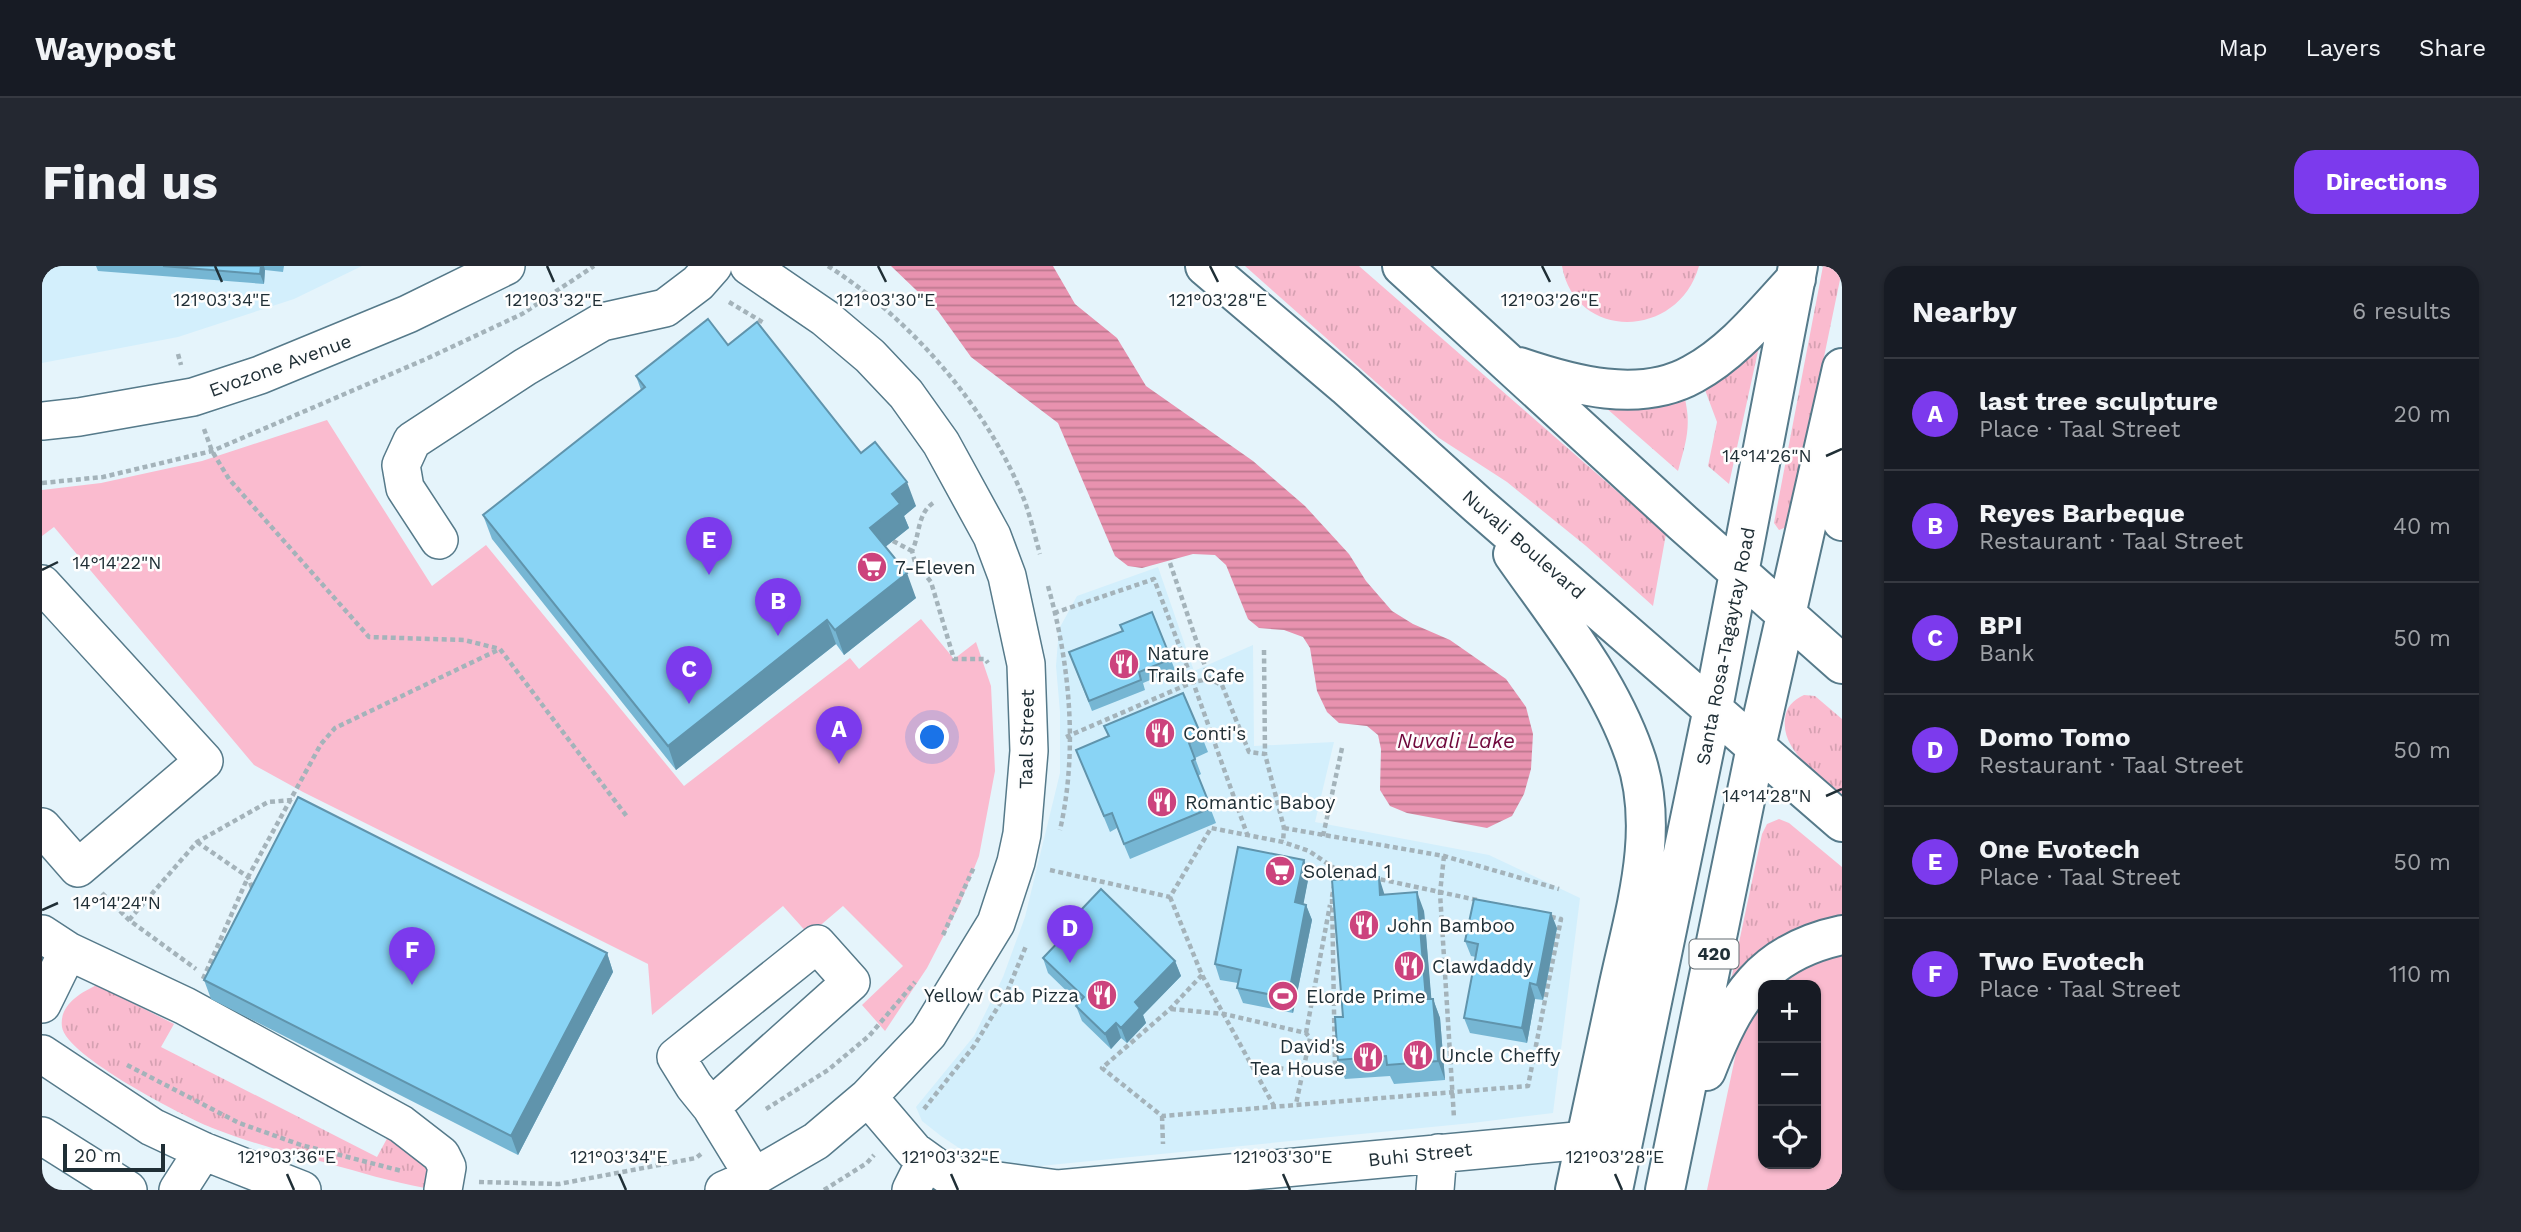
<!DOCTYPE html>
<meta charset="utf-8">
<style>
:root{--surface:#171b24;--page:#242831;--text:#f1f3f6;--muted:#9ea1a6;--line:#363941;--accent:#7c3aed}
body{margin:0;font-family:"Work Sans",sans-serif;background:var(--page);color:var(--text)}
.controls{position:absolute;right:21px;bottom:21px;display:grid;overflow:hidden;border-radius:14px;box-shadow:0 2px 5px #0004}
.controls button{width:63px;height:63px;display:grid;place-items:center;padding:0;border:0;border-bottom:2px solid var(--line);background:var(--surface);color:var(--text);font:35px sans-serif}
.scale{position:absolute;left:21px;bottom:18px;width:102px;box-sizing:border-box;padding-left:7px;border:4px solid #202f36;border-top:0;font-size:19px;line-height:24px;white-space:nowrap;color:#202f36;-webkit-text-stroke:5px #fefefe;paint-order:stroke}
.you{position:absolute;left:891px;top:472px;width:24px;height:24px;margin:-18px;border:5px solid #fff;border-radius:50%;background:#1a73e8;box-shadow:0 0 0 10px #1a73e833}
.badge{display:grid;place-items:center;width:46px;height:46px;border-radius:50%;background:var(--accent);color:#fff;font-size:23px;font-weight:700}
.pin{position:absolute;translate:-50% -58px;filter:drop-shadow(0 2px 4px #0008)}
.pin::after{content:'';position:absolute;top:37px;width:24px;height:21px;background:inherit;clip-path:polygon(0 0,100% 0,50% 100%)}
.list{margin:0;padding:0;list-style:none}
h2{display:flex;justify-content:space-between;align-items:center;height:91px;margin:0;padding:0 28px;font-size:30px}
h2 small{font-size:23px;font-weight:400;color:var(--muted)}
.list li{display:grid;grid-template-columns:46px 1fr auto;gap:21px;align-items:center;box-sizing:border-box;height:112px;padding:0 28px;border-top:2px solid var(--line)}
.list b{display:block;font-size:26px;white-space:nowrap}
.list p{margin:0;font-size:23px;white-space:nowrap;color:var(--muted)}
.list em{font-size:23px;font-style:normal;color:var(--muted)}
.icon{flex:none;width:38px;height:38px;fill:none;stroke:currentColor;stroke-width:2;stroke-linecap:round;stroke-linejoin:round}
.map{position:relative;flex:none;width:1800px;height:924px;overflow:hidden;border-radius:21px}
header{display:flex;align-items:center;gap:42px;box-sizing:border-box;height:98px;padding:0 35px;background:var(--surface);border-bottom:2px solid var(--line)}
header strong{font-size:33px}
nav{display:flex;gap:38px;margin-inline-start:auto;font-size:24px}
.intro{display:flex;align-items:center;justify-content:space-between;box-sizing:border-box;height:168px;padding:0 42px}
h1{margin:0;font-size:49px}
.button{padding:18px 32px;border-radius:21px;background:var(--accent);color:#fff;font-size:24px;font-weight:700}
main{display:flex;gap:42px;padding:0 42px}
aside{flex:1;background:var(--surface);border-radius:21px;box-shadow:0 2px 5px #0004}
.map>svg:first-child{display:block}
.built{fill:#d3effc}
.grass{fill:url(#grass-tufts)}
.green{fill:#fabbcf}
.water{fill:url(#water-rules)}
.lines{fill:none;stroke-linecap:round;stroke-linejoin:round}
.minor-casing{stroke:#567a8a;stroke-width:40}
.major-casing{stroke:#567a8a;stroke-width:42}
.path{stroke:#a4b3ba;stroke-width:4.5;stroke-dasharray:5 3.5;stroke-linecap:butt}
.minor{stroke:#fff;stroke-width:37}
.major{stroke:#fff;stroke-width:38}
.wall{fill:#76b6d3}
.shaded-wall{fill:#6094ac}
.building{fill:#89d4f5;stroke:#6094ac;stroke-width:2}
.ticks{fill:none;stroke:#202f36;stroke-width:2.5}
.labels{text-anchor:middle;stroke-width:5;stroke-linejoin:round;paint-order:stroke}
.shield{fill:#fefefe;stroke:#636d72;stroke-width:2}
.shield-label{font-size:18px;font-weight:bold;fill:#202f36}
.street-label{font-size:19px;fill:#202f36;stroke:#fefefe}
.poi-label{font-size:19px;fill:#202f36;stroke:#fefefe;text-anchor:start}
.water-label{font-size:21px;font-style:italic;fill:#70083c;stroke:#fefefe}
.ticks-label{font-size:18px;text-anchor:middle;fill:#202f36;stroke:#fefefe;stroke-width:5;stroke-linejoin:round;paint-order:stroke}
</style>
<header>
<strong>Waypost</strong>
<nav><a>Map</a><a>Layers</a><a>Share</a></nav>
</header>
<div class="intro"><h1>Find us</h1><a class="button">Directions</a></div>
<main>
<div class="map">
<svg width="1800" height="924" viewBox="0 0 1800 924">
<defs>
<pattern id="grass-tufts" width="24" height="20" patternUnits="userSpaceOnUse" patternTransform="scale(1.75)"><rect width="24" height="20" fill="#fabbcf"/><path d="M3 7l-1-3M5 7V3M7 7l1-3M15 17l-1-3M17 17v-4M19 17l1-3" fill="none" stroke="#d6a1b2"/></pattern>
<pattern id="water-rules" width="6" height="5" patternUnits="userSpaceOnUse" patternTransform="scale(1.75)"><rect width="6" height="5" fill="#e892af"/><path d="M0 2.5h6" fill="none" stroke="#bc788f"/></pattern>
</defs>
<rect width="100%" height="100%" fill="#e5f4fb"/>
<path class="built" d="M0 0H320L252 33 136 71 0 97Z
M1116 301 1152 405 1211 379 1212 480 1292 476 1273 556 1447 589 1538 632 1511 847 1430 857 988 901 950 897 926 888 899 870 880 855 874 841 932 770 961 711 983 651 1018 507V446L1014 400 1017 363 1035 330Z"/>
<path class="grass" d="M1203 0H1317L1624 268 1611 340 1544 280 1465 216 1397 172Z
M1520 0H1657C1636 74 1533 75 1520 0Z
M1781 0H1800V4L1747 260 1737 264 1732 257Z
M1718 76 1687 218 1666 200 1675 156 1660 116Z
M1641 125C1650 158 1645 173 1636 205L1547 127Z
M1762 429 1773 430 1800 453V528C1778 509 1739 486 1743 453 1744 441 1751 434 1762 429Z
M1737 553 1747 557 1800 601V652L1688 719 1720 568 1725 558Z
M55 719 132 758 119 781 335 891 348 867 393 899 383 922C350 916 317 906 285 897 247 887 209 877 173 863 144 852 24 790 20 761 17 739 38 727 55 719Z"/>
<path class="green" d="M285 154 390 320 444 279 642 520 808 392 817 403 879 353 912 393 934 376 949 420 953 505 937 590 918 638 885 702 843 765 820 739 861 700 801 640 767 669 741 640 610 749 606 698 261 526 212 499 12 261 0 270V224L59 217 160 195Z
M1800 681V924H1665L1694 787 1700 765 1721 728V898H1774V719H1728Z"/>
<path class="water" d="M849 0H1011L1033 38 1075 72 1104 120 1211 195 1263 240 1307 288 1324 315 1350 345 1371 358 1408 374 1464 413 1484 441 1491 468 1489 503 1482 528 1470 550 1445 562 1365 547 1348 540 1338 524 1339 483 1336 469 1325 460 1297 457 1285 446 1275 425 1268 382 1261 371 1242 364 1217 362 1206 353 1184 299 1173 289 1151 288 1100 302 1086 300 1073 290 1016 157 929 91 896 45Z"/>
<g class="lines">
<g class="minor-casing">
<path id="minor" d="M0 155 37 151 151 131 218 109 366 48 464 0
M397 274 363 222 359 199 370 175 483 101 560 56 623 42 656 17 671 0
M0 318 162 495 36 602 0 561
M0 668 26 685
M0 738 26 685 143 740 359 858 399 889 405 901 401 924
M0 788 110 861 161 885 260 924
M826 831 872 885 904 908 1016 923 1544 874
M669 841 809 716 775 678 634 791 652 820 669 841 712 911
M0 870 86 924
M136 924 161 885
M682 924 712 911 774 875 826 831 886 768 954 657 974 596 980 568 987 485 984 398 965 310 950 270 899 177 864 128 828 90 783 52 707 0
M869 924 884 894
M1393 924 1396 887"/>
</g>
<g class="major-casing">
<path id="major" d="M1163 0 1304 120 1437 240 1800 556
M1360 0 1641 257 1800 398
M1477 101C1530 119 1598 138 1651 108 1692 86 1723 46 1754 13
M1790 184 1800 255
M1471 288C1515 351 1566 413 1592 487 1621 566 1590 653 1574 732 1560 796 1547 860 1533 924
M1664 805C1692 733 1720 686 1800 669
M1571 924 1671 442 1756 0
M1623 924 1714 481 1800 102"/>
</g>
<path class="path" d="M786 0C869 53 948 144 983 236 989 253 993 271 998 288
M687 36 722 57
M136 88 139 99
M162 163 170 185 187 213 327 371 422 374 458 383 586 552
M0 217 61 211 170 185 384 93 480 48 552 0
M891 237C875 248 878 269 870 285L873 296 889 316 912 393H943L946 397
M851 275 870 285
M1128 297 1167 412
M1006 320C1028 398 1036 485 1018 564
M1012 347 1112 313 1151 416 1167 413 1180 419 1207 486 1223 488 1242 562 1241 576
M1222 384 1223 488
M1024 471 1151 416 1205 568
M1242 562 1402 590 1517 623
M1281 570 1300 482
M155 576 206 611 211 624
M1402 590 1398 627 1412 852
M1008 604 1128 631 1169 562 1241 576 1267 585 1295 604 1435 634
M60 627 87 654 154 703
M1128 631 1160 709 1232 840
M1290 631 1295 604
M87 654 155 576 226 536 250 534
M901 669 932 601
M1160 709 1128 743 1060 802 1120 850 1486 820 1519 653 1505 650
M161 713 206 611 279 478 293 462 458 383
M1129 743 1182 748 1264 767 1268 772 1254 838
M1264 767 1288 639
M85 799 197 857 259 879 360 905
M1211 799 1260 805 1293 802 1290 630
M724 843 786 804 827 770 873 716
M882 843 932 780 965 726 984 680
M1120 850 1121 878
M437 916 517 918 654 892 659 888
M782 924 825 897 832 889"/>
<use href="#minor" class="minor"/>
<use href="#major" class="major"/>
</g>
<path class="wall" d="M54 0H242L241 6 223 4 222 18 56 5Z
M686 79 819 187 874 240 862 250 867 262 843 281 874 332 802 389 794 378 634 504 450 273 441 249 599 124 594 110Z
M1110 346 1133 404 1101 417 1103 424 1050 445 1031 397Z
M1062 460 1160 471 1166 486 1153 492 1159 508 1156 510 1174 557 1088 593 1075 562 1068 566 1034 484 1066 470Z
M1262 594 1267 609 1261 638 1264 639 1270 654 1251 747 1201 737 1195 722 1196 717 1178 714 1173 698Z
M1343 628 1382 645 1389 733H1391L1398 752 1403 814 1352 818 1348 810 1303 813 1296 794 1301 751Z
M1515 662 1501 734 1493 733 1485 777 1428 767 1422 752 1434 691 1429 690 1423 675Z
M1018 666 1133 695 1139 710 1101 749 1104 757 1085 777 1079 772 1069 783 1040 755 1034 740 1037 737 1006 707 1001 692 1020 672Z
M565 687 571 706 476 889 169 733 162 714Z"/>
<path class="shaded-wall" d="M219 0H222L223 4 222 18 218 8Z
M865 216 874 240 862 250 867 262 837 286 828 262 850 228Z
M865 307 874 332 802 389 793 364Z
M785 354 794 378 634 504 626 480Z
M1262 594 1267 609 1259 651 1253 636Z
M1337 611 1343 630 1338 629Z
M1375 626 1382 645 1391 752 1384 733Z
M1264 639 1270 654 1251 747 1246 732Z
M1509 647 1515 662 1501 734 1495 719Z
M565 687 571 706 476 889 469 870Z
M1133 695 1139 710 1101 749 1104 757 1085 777 1079 762 1093 736Z
M1488 717 1493 733 1485 777 1480 762Z
M1391 733 1398 752 1403 814 1396 795Z
M1074 757 1079 772 1069 783 1063 768Z"/>
<path class="building" d="M121 0H219L218 8Z
M666 53 686 79 715 56 819 187 833 176 865 216 850 228 858 238 828 262 865 307 793 364 785 354 626 480 441 249 603 121 594 110Z
M1110 346 1129 393 1097 406 1099 414 1047 435 1027 386 1081 365 1078 359Z
M1141 427 1160 471 1147 477 1153 493 1150 495 1169 542 1082 578 1070 547 1062 550 1034 484 1067 470 1062 460Z
M256 531 565 687 469 870 162 714Z
M1196 581 1262 594 1253 636 1264 639 1246 732 1195 722 1199 704 1173 698Z
M1337 611 1338 629 1375 626 1384 733H1391L1396 795 1345 799 1344 790 1296 794 1293 751H1301L1290 614Z
M1059 623 1133 695 1093 736 1098 742 1079 762 1074 757 1063 768 1034 740 1042 731 1001 692 1022 670 1018 666Z
M1432 633 1509 647 1495 719 1488 717 1480 762 1422 752 1436 678 1423 675Z"/>
<path class="ticks" d="M173 0 180 16M505 0 512 16M836 0 844 16M1168 0 1176 16M1500 0 1508 16M1784 190 1800 183M0 304 16 296M1784 530 1800 523M0 644 16 637M245 908 252 924M577 908 584 924M909 908 916 924M1241 908 1248 924M1573 908 1580 924"/>
<defs>
<g id="supermarket-disc" transform="scale(1.575)"><circle r="9.5" fill="#cc437d" stroke="#fefefe"/><path d="M-6-5.5h2.5l.6 2H6L4.5 2H-2.5L-4.4-4H-6ZM-1.5 3.2a1.3 1.3 0 1 0 .1 0ZM3 3.2a1.3 1.3 0 1 0 .1 0Z" fill="#fff"/></g>
<g id="restaurant-disc" transform="scale(1.575)"><circle r="9.5" fill="#cc437d" stroke="#fefefe"/><path d="M-5-6h1v4h1v-4h1v4h1v-4h1v5L-1.5 .5V6h-2V.5L-5-1ZM5-6V6H3V1.5H1.5Q1.5-4 5-6Z" fill="#fff"/></g>
<g id="stadium-disc" transform="scale(1.575)"><circle r="9.5" fill="#cc437d" stroke="#fefefe"/><path d="M0-5a6.5 5 0 1 0 0 10a6.5 5 0 1 0 0-10ZM-3.5-1.8h7v3.6h-7Z" fill="#fff"/></g>
</defs>
<g fill-rule="evenodd">
<use href="#supermarket-disc" x="830" y="301"/>
<use href="#restaurant-disc" x="1082" y="398"/>
<use href="#restaurant-disc" x="1118" y="467"/>
<use href="#restaurant-disc" x="1120" y="536"/>
<use href="#supermarket-disc" x="1238" y="605"/>
<use href="#restaurant-disc" x="1322" y="659"/>
<use href="#restaurant-disc" x="1367" y="700"/>
<use href="#restaurant-disc" x="1060" y="729"/>
<use href="#stadium-disc" x="1241" y="730"/>
<use href="#restaurant-disc" x="1376" y="789"/>
<use href="#restaurant-disc" x="1326" y="791"/>
</g>
<g class="labels">
<rect class="shield" x="1647.5" y="673.5" width="49" height="29" rx="5"/>
<g class="shield-label">
<text x="1672" y="694">420</text>
</g>
<g class="street-label">
<text transform="translate(238 99) rotate(-20)" y="7">Evozone Avenue</text>
<text transform="translate(1482 278) rotate(41)" y="7">Nuvali Boulevard</text>
<text transform="translate(1683 380) rotate(-79)" y="7">Santa Rosa-Tagaytay Road</text>
<text transform="translate(984 473) rotate(-89)" y="7">Taal Street</text>
<text transform="translate(1378 888) rotate(-6)" y="7">Buhi Street</text>
</g>
<g class="poi-label">
<text x="853" y="308">7-Eleven</text>
<text x="1105" y="394">Nature<tspan x="1105" dy="22">Trails Cafe</tspan></text>
<text x="1141" y="474">Conti's</text>
<text x="1143" y="543">Romantic Baboy</text>
<text x="1261" y="612">Solenad 1</text>
<text x="1345" y="666">John Bamboo</text>
<text x="1390" y="707">Clawdaddy</text>
<text x="1037" y="736" text-anchor="end">Yellow Cab Pizza</text>
<text x="1264" y="737">Elorde Prime</text>
<text x="1303" y="787" text-anchor="end">David's<tspan x="1303" dy="22">Tea House</tspan></text>
<text x="1399" y="796">Uncle Cheffy</text>
</g>
<g class="water-label">
<text x="1414" y="482">Nuvali Lake</text>
</g>
</g>
<g class="ticks-label">
<text x="180" y="40">121°03'34"E</text>
<text x="512" y="40">121°03'32"E</text>
<text x="844" y="40">121°03'30"E</text>
<text x="1176" y="40">121°03'28"E</text>
<text x="1508" y="40">121°03'26"E</text>
<text x="1725" y="196">14°14'26"N</text>
<text x="75" y="303">14°14'22"N</text>
<text x="1725" y="536">14°14'28"N</text>
<text x="75" y="643">14°14'24"N</text>
<text x="245" y="897">121°03'36"E</text>
<text x="577" y="897">121°03'34"E</text>
<text x="909" y="897">121°03'32"E</text>
<text x="1241" y="897">121°03'30"E</text>
<text x="1573" y="897">121°03'28"E</text>
</g>
</svg>
<div class="controls">
<button>+</button>
<button>−</button>
<button><svg class="icon" aria-label="locate" viewBox="0 0 24 24"><circle cx="12" cy="12" r="6"/><path d="M12 2v4M12 18v4M2 12h4M18 12h4"/></svg></button>
</div>
<div class="scale">20 m</div>
<div class="you"></div>
<div class="pin badge" style="left:797px;top:498px">A</div>
<div class="pin badge" style="left:736px;top:370px">B</div>
<div class="pin badge" style="left:647px;top:438px">C</div>
<div class="pin badge" style="left:1028px;top:697px">D</div>
<div class="pin badge" style="left:667px;top:309px">E</div>
<div class="pin badge" style="left:370px;top:719px">F</div>
</div>
<aside>
<h2>Nearby<small>6 results</small></h2>
<ul class="list">
<li><span class="badge">A</span><div><b>last tree sculpture</b><p>Place · Taal Street</p></div><em>20 m</em></li>
<li><span class="badge">B</span><div><b>Reyes Barbeque</b><p>Restaurant · Taal Street</p></div><em>40 m</em></li>
<li><span class="badge">C</span><div><b>BPI</b><p>Bank</p></div><em>50 m</em></li>
<li><span class="badge">D</span><div><b>Domo Tomo</b><p>Restaurant · Taal Street</p></div><em>50 m</em></li>
<li><span class="badge">E</span><div><b>One Evotech</b><p>Place · Taal Street</p></div><em>50 m</em></li>
<li><span class="badge">F</span><div><b>Two Evotech</b><p>Place · Taal Street</p></div><em>110 m</em></li>
</ul>
</aside>
</main>
